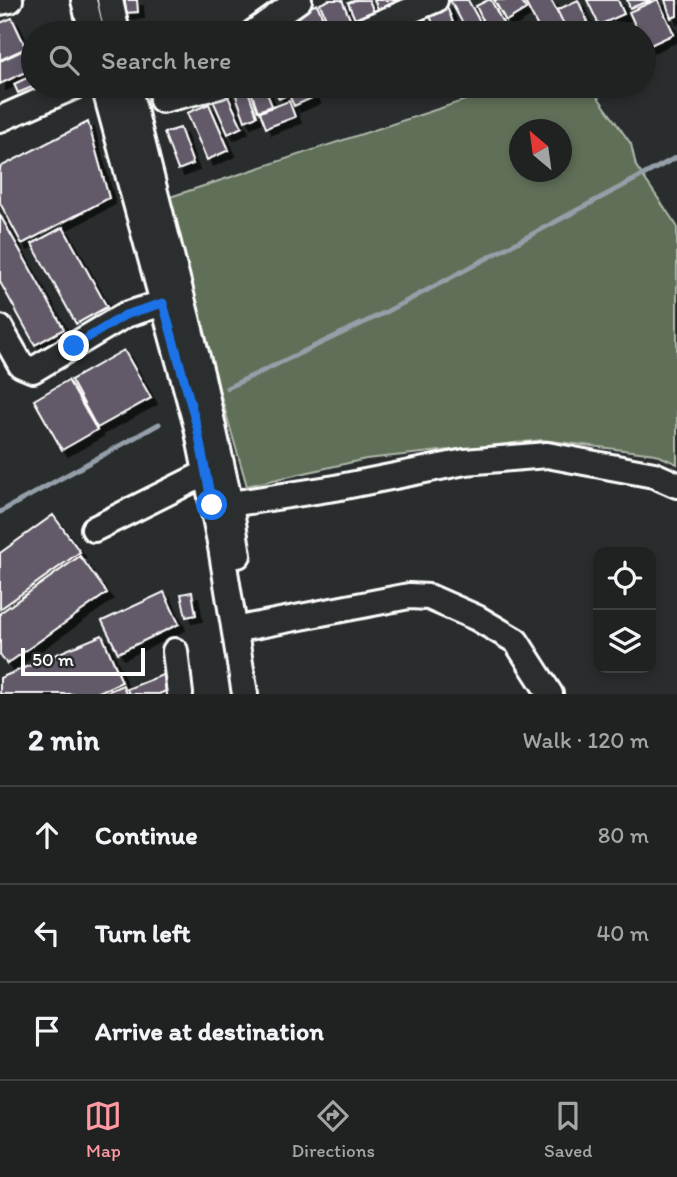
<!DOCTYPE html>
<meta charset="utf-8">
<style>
:root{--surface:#202222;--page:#2d2f2f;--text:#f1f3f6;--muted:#a2a4a5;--line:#3d3f40;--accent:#ff9aa2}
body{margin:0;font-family:Itim,sans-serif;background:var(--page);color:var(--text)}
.controls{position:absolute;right:21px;bottom:21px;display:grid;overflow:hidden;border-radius:14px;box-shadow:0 4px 10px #0003}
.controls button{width:63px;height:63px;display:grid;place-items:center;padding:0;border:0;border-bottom:2px solid var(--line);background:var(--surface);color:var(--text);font:35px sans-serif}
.compass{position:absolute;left:509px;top:119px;width:63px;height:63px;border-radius:50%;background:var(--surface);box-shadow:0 4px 10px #0003;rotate:331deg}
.scale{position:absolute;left:21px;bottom:18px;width:124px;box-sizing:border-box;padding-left:7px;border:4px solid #fff;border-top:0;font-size:19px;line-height:24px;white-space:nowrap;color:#fff;-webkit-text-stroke:5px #2a2d2e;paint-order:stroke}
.stop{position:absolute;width:21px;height:21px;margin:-16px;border:5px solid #1a73e8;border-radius:50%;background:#fff}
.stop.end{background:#1a73e8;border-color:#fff;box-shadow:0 2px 7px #0008}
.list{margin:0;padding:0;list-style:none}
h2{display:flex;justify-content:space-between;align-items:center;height:91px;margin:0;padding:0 28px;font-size:30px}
h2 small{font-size:23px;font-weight:400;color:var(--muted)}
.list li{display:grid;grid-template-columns:46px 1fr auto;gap:21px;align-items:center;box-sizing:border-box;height:98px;padding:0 28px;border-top:2px solid var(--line)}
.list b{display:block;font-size:26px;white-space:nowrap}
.list em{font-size:23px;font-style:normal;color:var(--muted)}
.icon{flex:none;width:38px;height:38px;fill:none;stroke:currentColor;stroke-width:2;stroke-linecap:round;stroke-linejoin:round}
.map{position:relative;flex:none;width:677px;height:694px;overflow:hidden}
.search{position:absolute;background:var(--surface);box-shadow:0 4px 10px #0003;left:21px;right:21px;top:21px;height:77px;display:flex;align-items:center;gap:18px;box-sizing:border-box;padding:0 24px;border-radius:38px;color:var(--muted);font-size:26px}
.sheet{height:385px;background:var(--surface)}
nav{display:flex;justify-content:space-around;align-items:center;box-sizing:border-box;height:98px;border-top:2px solid var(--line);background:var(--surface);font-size:19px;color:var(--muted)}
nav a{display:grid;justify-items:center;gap:4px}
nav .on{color:var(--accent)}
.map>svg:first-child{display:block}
.green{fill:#607058;stroke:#b0b8ac;stroke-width:2;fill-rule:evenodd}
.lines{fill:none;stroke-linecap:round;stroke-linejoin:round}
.stream{stroke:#949fa9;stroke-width:5}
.building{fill:#645a69;stroke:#fff;stroke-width:2;filter:url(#shadow)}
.minor-casing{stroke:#fff;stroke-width:30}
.minor{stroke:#2a2d2e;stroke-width:24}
.route{stroke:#1a73e8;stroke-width:9}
</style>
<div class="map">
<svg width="677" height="694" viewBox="0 0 677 694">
<defs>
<filter id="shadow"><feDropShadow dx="6" dy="6" stdDeviation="0" flood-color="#0009"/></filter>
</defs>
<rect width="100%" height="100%" fill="#2a2d2e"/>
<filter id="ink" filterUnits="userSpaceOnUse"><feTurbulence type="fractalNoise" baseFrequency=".0143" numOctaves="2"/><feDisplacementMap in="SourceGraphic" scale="14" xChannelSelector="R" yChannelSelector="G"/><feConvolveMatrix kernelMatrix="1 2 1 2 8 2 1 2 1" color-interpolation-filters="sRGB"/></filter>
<g filter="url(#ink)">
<path class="green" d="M508 86H590L631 144 636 166 677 226V464L655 454 543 440 366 459 247 486 164 199ZM520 130H562V172H520Z"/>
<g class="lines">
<path class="stream" d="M227 388 388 311 677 157
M0 512 159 424"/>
</g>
<path class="building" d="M125 0H137L138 12 125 13Z
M329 0H342L353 26 332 33 320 4Z
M356 0H369L376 17 357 24 348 3Z
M374 0H414L381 15Z
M450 0H468L486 33H468Z
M488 0H491L508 33H489L476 6Z
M494 0H521L526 9 506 21Z
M524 0H551L565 26 551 33H541Z
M578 0 589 25 568 33 557 10Z
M587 0H618L624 14 599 25Z
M627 0H652L630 8Z
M656 0H658L674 34 644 48V33H619L635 25 629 12Z
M665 0H677V16L671 18Z
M317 4 329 33H299L291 15Z
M446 4 457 33H437L428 11Z
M12 18 26 48 0 60V23Z
M411 18 416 33H403L400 21Z
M428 23 431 33H420L418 26Z
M24 50 32 69 0 84V61Z
M33 75 34 86 18 93 14 84Z
M238 86H246L257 116 245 121 233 87Z
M249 86H264L272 106 258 111Z
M273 86H283L287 95 279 99Z
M285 86H310L314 97 294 106Z
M225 90 242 127 228 134 211 96Z
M289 101 295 117 266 128 260 112Z
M209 104 229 150 207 160 187 113Z
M88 122 109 198 22 244 0 203V167Z
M180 128 193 164 178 170 164 133Z
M0 215 64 329 35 345 0 282Z
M63 227 107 307 76 324 32 244Z
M124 350 151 398 97 428 71 380Z
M68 380 97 430 62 450 34 400Z
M53 515 80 552 0 609V553Z
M80 556 107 593 7 664 0 655V613Z
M164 592 179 624 118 653 102 621Z
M192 592 196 615 186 617 181 594Z
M102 635 122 682 94 694H0V678Z
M165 674 171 689 159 694H129L127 689Z
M123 685 126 694H102Z"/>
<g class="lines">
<g class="minor-casing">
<path id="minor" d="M84 0 92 33
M110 0 117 33
M0 2 10 0
M253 33 299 0
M357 33 435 0
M104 86 197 427 221 547 245 694
M128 86 202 377 230 504 238 555
M162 100 219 86
M0 119 75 86
M0 328 21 365 33 370 125 315 163 303
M230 504 335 488 465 462 547 455 654 475 677 485
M94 529 206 473
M249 627 409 596 429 597 477 618 516 641 550 694
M175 651 180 694"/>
</g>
<use href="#minor" class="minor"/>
</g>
</g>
<g class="lines" filter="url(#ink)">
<path class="route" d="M74 346 125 315 163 303 197 427 212 505"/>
</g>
</svg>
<div class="controls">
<button><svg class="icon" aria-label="locate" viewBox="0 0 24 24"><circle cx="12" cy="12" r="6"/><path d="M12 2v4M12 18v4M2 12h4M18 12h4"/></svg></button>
<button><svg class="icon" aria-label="layers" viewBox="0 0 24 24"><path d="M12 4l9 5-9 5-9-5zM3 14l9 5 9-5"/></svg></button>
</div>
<svg class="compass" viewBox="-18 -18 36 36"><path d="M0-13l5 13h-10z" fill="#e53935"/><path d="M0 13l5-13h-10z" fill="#a2a4a5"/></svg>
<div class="scale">50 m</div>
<div class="stop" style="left:212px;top:505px"></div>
<div class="stop end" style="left:74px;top:346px"></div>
<div class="search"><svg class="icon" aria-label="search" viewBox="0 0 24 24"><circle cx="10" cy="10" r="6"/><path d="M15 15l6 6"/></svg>Search here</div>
</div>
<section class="sheet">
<h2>2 min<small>Walk · 120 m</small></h2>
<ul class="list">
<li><svg class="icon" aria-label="ahead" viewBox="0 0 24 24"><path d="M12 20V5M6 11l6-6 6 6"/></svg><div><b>Continue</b></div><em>80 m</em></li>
<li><svg class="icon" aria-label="left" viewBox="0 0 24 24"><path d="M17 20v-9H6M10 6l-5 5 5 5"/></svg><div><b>Turn left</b></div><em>40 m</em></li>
<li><svg class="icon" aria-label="arrive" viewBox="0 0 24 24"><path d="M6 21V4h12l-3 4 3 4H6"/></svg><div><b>Arrive at destination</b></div></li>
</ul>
</section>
<nav>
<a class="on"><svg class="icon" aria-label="map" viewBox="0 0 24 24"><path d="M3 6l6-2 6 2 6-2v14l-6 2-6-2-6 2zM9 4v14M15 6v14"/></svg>Map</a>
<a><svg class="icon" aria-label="directions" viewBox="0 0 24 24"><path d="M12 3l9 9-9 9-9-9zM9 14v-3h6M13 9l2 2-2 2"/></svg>Directions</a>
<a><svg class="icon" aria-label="saved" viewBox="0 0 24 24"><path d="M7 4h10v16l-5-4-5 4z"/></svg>Saved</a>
</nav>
